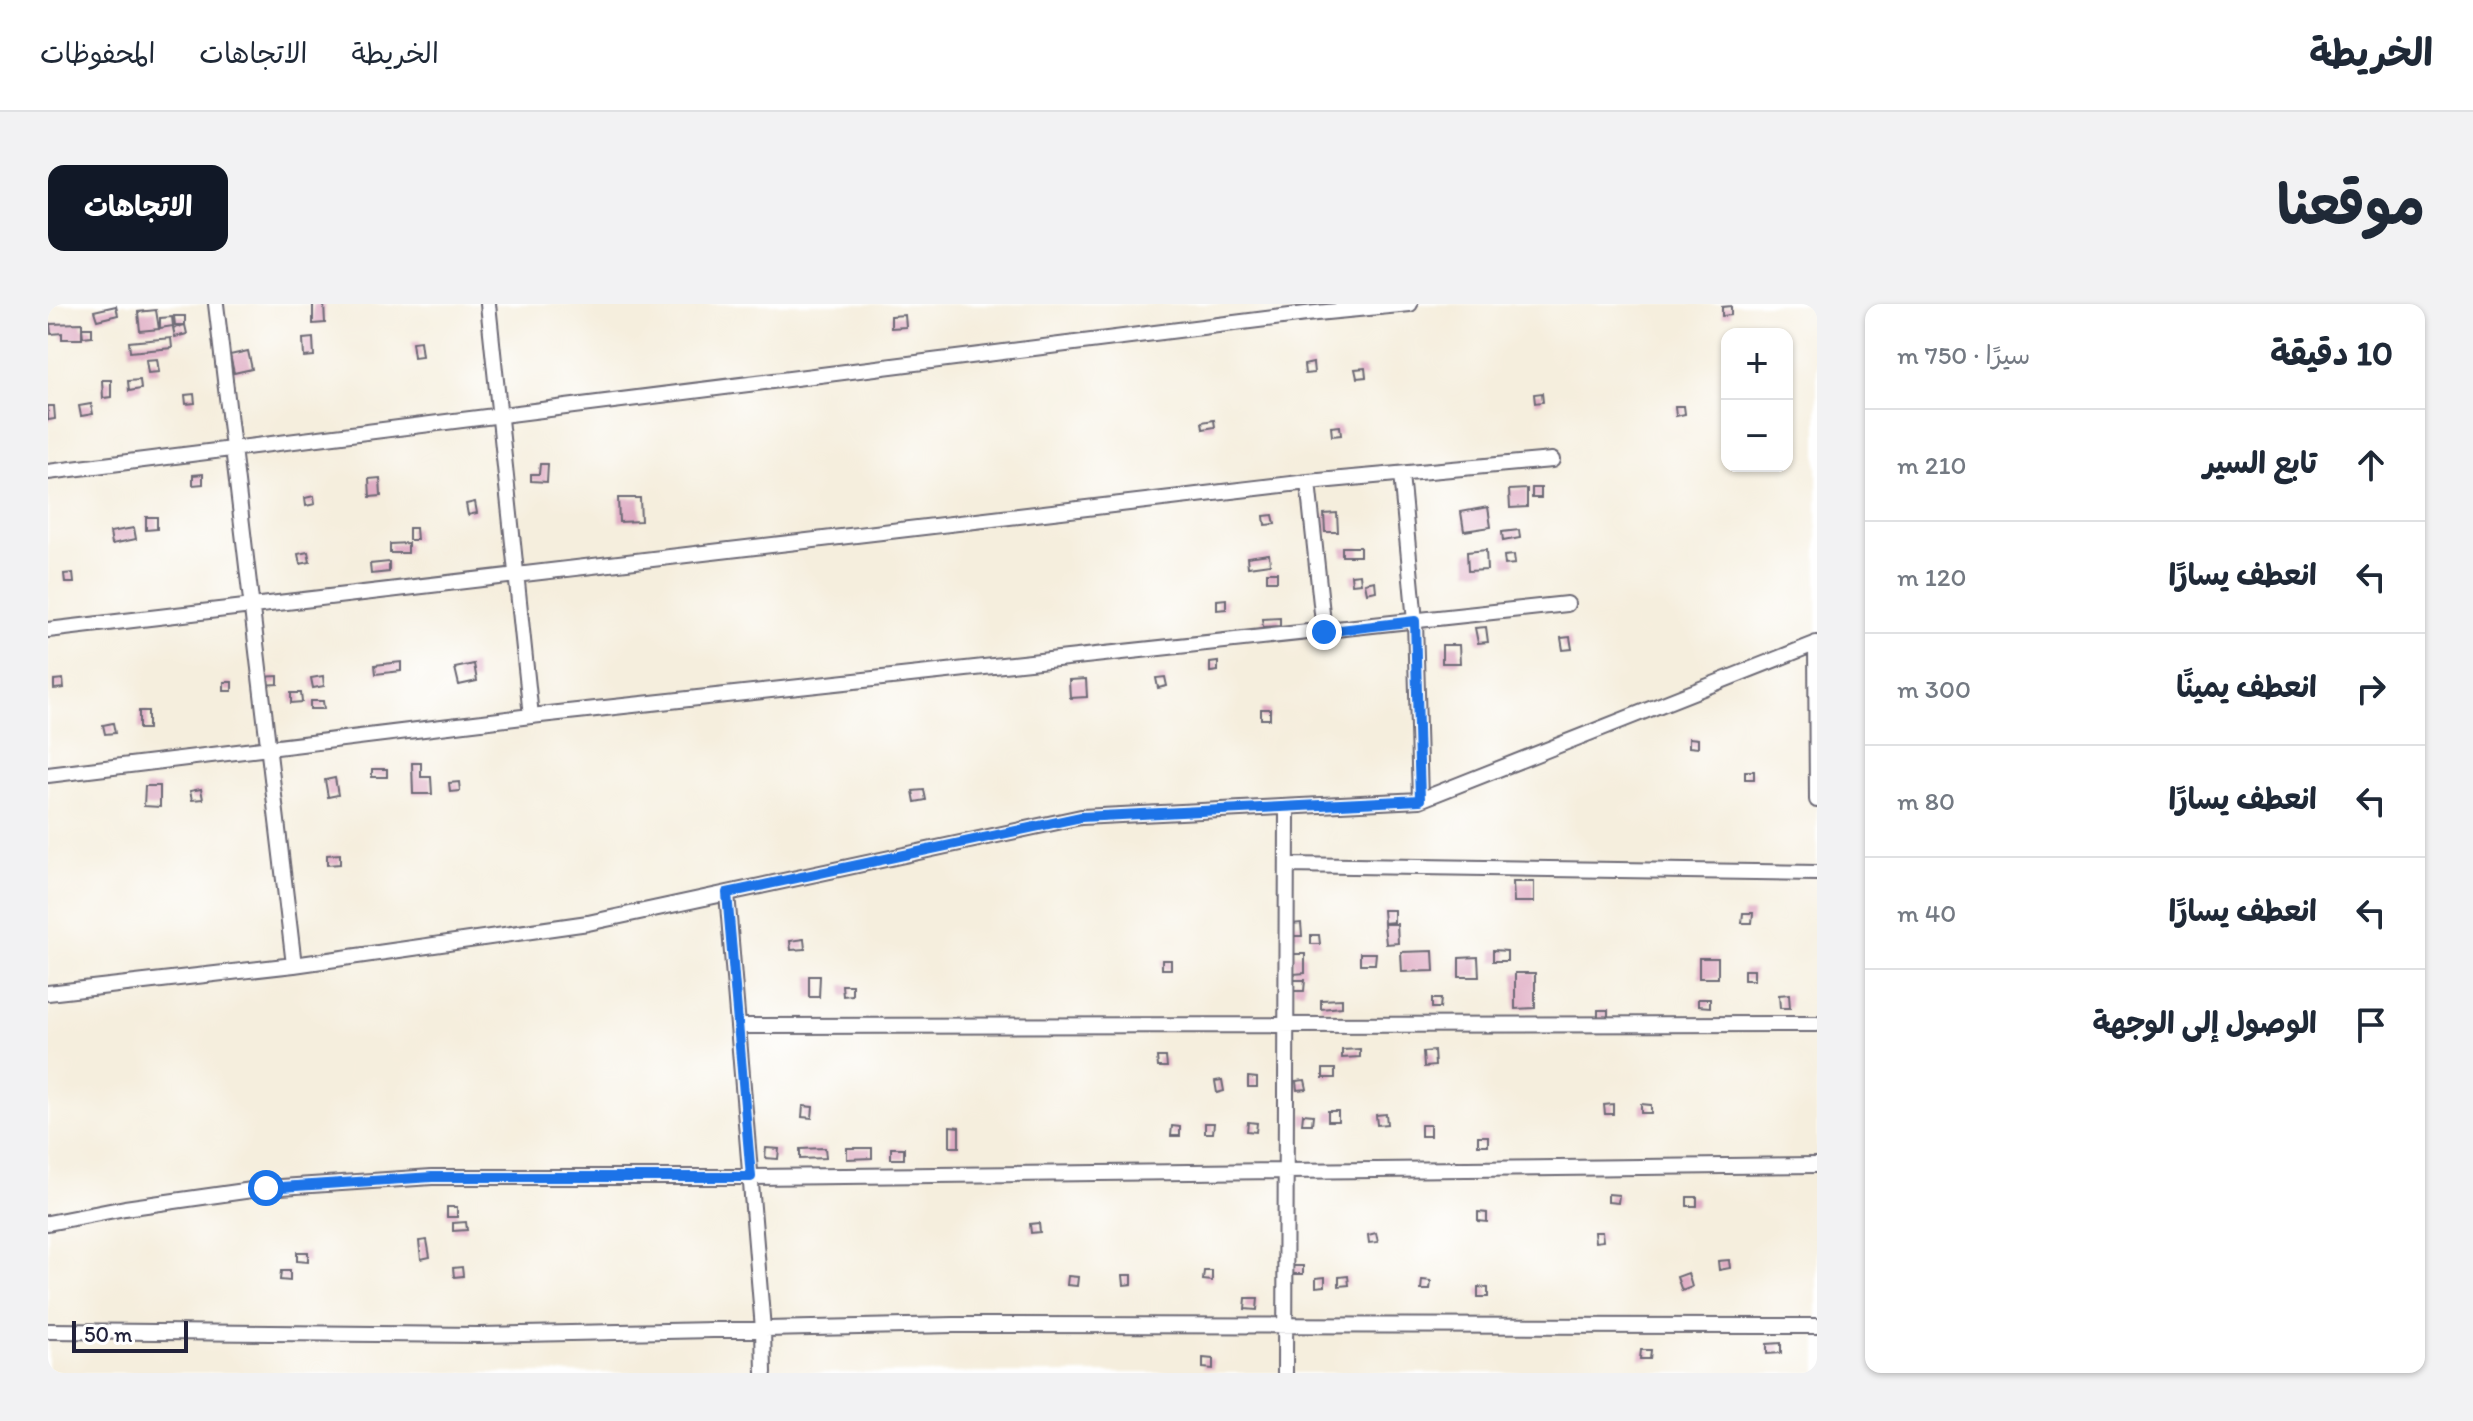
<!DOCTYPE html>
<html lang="ar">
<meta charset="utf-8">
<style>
:root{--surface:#fff;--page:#f2f2f3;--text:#1f2937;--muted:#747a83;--line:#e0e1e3;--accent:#111827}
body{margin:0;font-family:Itim,"Playpen Sans Arabic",sans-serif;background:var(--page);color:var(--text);direction:rtl}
.controls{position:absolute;right:24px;top:24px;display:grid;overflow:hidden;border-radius:16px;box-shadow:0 2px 6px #0004}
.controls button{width:72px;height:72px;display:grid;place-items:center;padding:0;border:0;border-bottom:2px solid var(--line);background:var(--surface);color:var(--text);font:40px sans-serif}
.scale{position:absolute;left:24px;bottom:20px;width:116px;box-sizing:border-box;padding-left:8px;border:4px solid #22223b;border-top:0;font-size:22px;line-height:28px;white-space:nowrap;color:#22223b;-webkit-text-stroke:6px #fff;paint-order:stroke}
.stop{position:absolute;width:24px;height:24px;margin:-18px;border:6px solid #1a73e8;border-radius:50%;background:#fff}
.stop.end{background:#1a73e8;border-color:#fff;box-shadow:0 2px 8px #0008}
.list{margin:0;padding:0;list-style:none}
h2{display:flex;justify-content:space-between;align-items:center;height:104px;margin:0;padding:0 32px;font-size:34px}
h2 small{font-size:26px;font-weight:400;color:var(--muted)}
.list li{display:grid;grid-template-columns:52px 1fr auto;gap:24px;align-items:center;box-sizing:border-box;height:112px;padding:0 32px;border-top:2px solid var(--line)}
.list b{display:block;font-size:30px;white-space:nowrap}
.list em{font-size:26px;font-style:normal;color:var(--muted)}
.icon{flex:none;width:44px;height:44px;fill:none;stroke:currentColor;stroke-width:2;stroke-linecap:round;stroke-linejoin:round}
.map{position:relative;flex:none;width:1769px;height:1069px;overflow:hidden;direction:ltr;border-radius:16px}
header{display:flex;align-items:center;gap:48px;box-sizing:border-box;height:112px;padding:0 40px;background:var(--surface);border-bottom:2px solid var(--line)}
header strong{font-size:38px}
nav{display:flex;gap:44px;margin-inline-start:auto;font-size:28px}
.intro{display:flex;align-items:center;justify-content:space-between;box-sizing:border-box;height:192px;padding:0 48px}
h1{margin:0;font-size:56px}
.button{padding:20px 36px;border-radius:16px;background:var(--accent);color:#fff;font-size:28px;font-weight:700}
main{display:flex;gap:48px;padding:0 48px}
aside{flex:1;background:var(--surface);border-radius:16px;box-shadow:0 2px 6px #0004}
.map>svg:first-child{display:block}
.building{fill:#dfabc3}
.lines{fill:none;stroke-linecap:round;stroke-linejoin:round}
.minor-casing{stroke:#6c6974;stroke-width:18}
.minor{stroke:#fff;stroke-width:14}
.route{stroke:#1a73e8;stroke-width:10}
</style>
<header>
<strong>الخريطة</strong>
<nav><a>الخريطة</a><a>الاتجاهات</a><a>المحفوظات</a></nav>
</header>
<div class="intro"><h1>موقعنا</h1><a class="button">الاتجاهات</a></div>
<main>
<aside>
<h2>10 دقيقة<small>سيرًا · 750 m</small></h2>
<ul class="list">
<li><svg class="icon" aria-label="ahead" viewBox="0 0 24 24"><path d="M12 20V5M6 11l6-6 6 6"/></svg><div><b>تابع السير</b></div><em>210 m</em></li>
<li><svg class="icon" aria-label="left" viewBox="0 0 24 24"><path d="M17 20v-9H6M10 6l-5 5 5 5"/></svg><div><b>انعطف يسارًا</b></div><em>120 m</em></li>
<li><svg class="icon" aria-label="right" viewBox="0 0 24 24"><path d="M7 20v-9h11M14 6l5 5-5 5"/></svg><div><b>انعطف يمينًا</b></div><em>300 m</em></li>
<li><svg class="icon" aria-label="left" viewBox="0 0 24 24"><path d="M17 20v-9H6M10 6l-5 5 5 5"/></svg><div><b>انعطف يسارًا</b></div><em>80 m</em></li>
<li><svg class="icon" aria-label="left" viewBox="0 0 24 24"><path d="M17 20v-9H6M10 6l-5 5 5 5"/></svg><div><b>انعطف يسارًا</b></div><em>40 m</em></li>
<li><svg class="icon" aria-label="arrive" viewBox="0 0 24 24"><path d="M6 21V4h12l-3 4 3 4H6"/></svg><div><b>الوصول إلى الوجهة</b></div></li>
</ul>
</aside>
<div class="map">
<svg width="1769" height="1069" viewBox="0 0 1769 1069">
<rect width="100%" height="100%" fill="#fff"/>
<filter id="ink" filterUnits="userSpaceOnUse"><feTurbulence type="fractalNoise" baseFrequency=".0125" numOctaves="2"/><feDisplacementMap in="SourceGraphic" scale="16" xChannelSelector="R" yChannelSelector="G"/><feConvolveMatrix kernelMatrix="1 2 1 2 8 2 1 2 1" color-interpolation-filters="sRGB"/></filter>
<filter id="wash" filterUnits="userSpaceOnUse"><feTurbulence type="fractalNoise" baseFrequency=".006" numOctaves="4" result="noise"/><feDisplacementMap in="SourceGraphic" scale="32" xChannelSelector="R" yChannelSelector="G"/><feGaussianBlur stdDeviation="1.8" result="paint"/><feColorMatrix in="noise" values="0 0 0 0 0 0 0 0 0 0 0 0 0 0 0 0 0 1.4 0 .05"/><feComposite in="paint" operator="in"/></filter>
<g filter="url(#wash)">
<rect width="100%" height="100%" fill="#f5eedd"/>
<g id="blocks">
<path class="building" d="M265 0H276L277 19 265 20Z
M68 2 70 11 49 16 46 7Z
M1683 2V11L1674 12V3Z
M108 6 111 25 92 27 90 8Z
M857 11 858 23 843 24V12Z
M126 12H137V21H127Z
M124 13 125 22 112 24V14Z
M34 19V35H14V29L3 30 2 20Z
M137 21 139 30 127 33 125 24Z
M34 24H44V32L35 33Z
M123 34 124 44 82 48 81 38Z
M265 34 266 52 256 53 255 35Z
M372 37 374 52 366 53 364 38Z
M200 47 204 65 186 69 182 51Z
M109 55 111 68 100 69 98 56Z
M1265 59 1266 69 1257 70 1256 61Z
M1317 64 1318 73 1309 74 1307 65Z
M54 76H63V93L55 94Z
M92 76 93 85 81 87 80 77Z
M1494 89 1495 98 1487 99 1486 90Z
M146 90 147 99 138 100 137 91Z
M43 100 45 110 33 112 31 102Z
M0 102H6L7 115 0 116Z
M1627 102H1636L1637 110 1628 112Z
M1166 116 1167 123 1155 125 1154 118Z
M1292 122 1293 131 1284 132 1283 123Z
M492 160H500L499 178 483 177V170H491Z
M155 170V180L145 181V171Z
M332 174 333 192 322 193 321 175Z
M1484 184H1493V194H1484Z
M1479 185V203L1462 204 1461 186Z
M266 192 267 200 258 202 257 194Z
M570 194H592L593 217 571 218Z
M427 198 429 209 420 211 418 200Z
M1440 203 1443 223 1416 227 1413 208Z
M1289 209 1290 228H1277L1276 210Z
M1225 211 1227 220 1217 221 1216 212Z
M98 213H109V225L98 226Z
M86 224 88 235 64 240 62 228Z
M361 224H368L369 236H361Z
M1471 226 1472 234 1455 237 1454 228Z
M360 239V249H342V240Z
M1294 243H1312V252H1294Z
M1438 246 1439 266 1420 267 1419 248Z
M260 248 262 258 252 260 250 250Z
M1221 250 1222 260 1200 263 1199 253Z
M1466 251 1467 260 1457 261 1456 252Z
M341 258V268L323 270 322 260Z
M1219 268H1229V277H1219Z
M25 269 26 279H17L16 270Z
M1312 270 1313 279 1304 280 1303 271Z
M1327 277 1328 287 1319 289 1317 279Z
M1178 295V305L1169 306V296Z
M1232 314V322L1215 323 1214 315Z
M1438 323 1440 338 1430 339 1427 324Z
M1522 333 1524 345 1515 346 1513 334Z
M1394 341H1411L1412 359H1394Z
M353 358V367L328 370 327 361Z
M1170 358V367L1162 368V359Z
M426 360 429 377 411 381 407 364Z
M230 372V380L213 381 212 373Z
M275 372 276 382 265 384 263 374Z
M1117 373 1119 382 1110 384 1108 374Z
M15 375 16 384 6 385V376Z
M1038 375 1039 393 1022 394 1021 376Z
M176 378H184V387H176Z
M243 389H253L254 398 243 399Z
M262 397H275L276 405H262Z
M1213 405H1222V415H1213Z
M91 407H100V425H91Z
M65 419 67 429 57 430 55 421Z
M1641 434 1650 435V444L1641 443Z
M364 459H373V473H383L384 490H365Z
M324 465H339V473H324Z
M1697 467H1706V475H1697Z
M287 474 290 491 280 493 277 476Z
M411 478 412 487 402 488 401 479Z
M97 482H112V503L96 502Z
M153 485 155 495 144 496 142 487Z
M876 486 878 496 867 498 865 487Z
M292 550V560L279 561V551Z
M1465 578H1486V598H1466Z
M1335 606H1346V618L1336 619Z
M1695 609H1705L1704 619H1694Z
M1253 619 1254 632H1245L1244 620Z
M1336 620H1349L1350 639 1338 640Z
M1263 631H1271L1272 640H1263Z
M756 635 757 645 743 646 742 637Z
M1445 646 1459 647V657H1445Z
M1385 647 1386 667 1354 668 1353 648Z
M1312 649H1328L1327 660H1312Z
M1245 650H1257V669L1246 670Z
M1430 653 1431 673H1411V654Z
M1651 654H1670V674H1651Z
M1114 656H1123V665H1114Z
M1696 666H1706V676H1696Z
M1467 669H1487V704L1467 705Z
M761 672H772L771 693H761Z
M1246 676H1257L1256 687H1246Z
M794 681H804V691L795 692Z
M1741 690 1742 704H1732L1731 691Z
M1294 695V703L1273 705V696Z
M1384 695H1393L1392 704H1384Z
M1650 695H1662V703L1650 702Z
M1550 706H1560V715H1550Z
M1312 745V753L1294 754V746Z
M1386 747 1387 762 1376 763 1375 748Z
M1109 753H1118L1119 763H1110Z
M1275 765H1287V774H1275Z
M1200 773 1209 774V783H1200Z
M1174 776 1176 787 1169 789 1167 777Z
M1257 776 1259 785 1249 786 1248 777Z
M1565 800V810H1557L1556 801Z
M1593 800 1603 801V809H1593Z
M755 802 765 803 764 814 754 813Z
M1280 807H1290V817H1280Z
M1255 810 1265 811 1264 820H1254Z
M1338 810 1339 820 1329 821 1328 811Z
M1200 818 1209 819 1208 828 1199 827Z
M1157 819H1166L1165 829H1157Z
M1373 821H1382V832H1373Z
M902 822 911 823V843H902Z
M1124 822 1132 823V832H1123Z
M1430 832H1440V841H1430Z
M718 844 731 845 730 855 717 854Z
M777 844 778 854 752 855V845Z
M799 844H824V854L799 855Z
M843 844H856V855H843Z
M1560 890 1571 891 1570 899 1560 898Z
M1639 893H1649V902H1639Z
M399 903H409V913H399Z
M1430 908 1439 909V918L1430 917Z
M418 918 419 926 405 927V919Z
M991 919 992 928 983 929 982 920Z
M1546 928H1554L1555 937 1547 938Z
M1328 929 1330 938 1321 939 1320 931Z
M379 936 382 953 373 955 371 937Z
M249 948H260V958L249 957Z
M1681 956 1682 964 1671 966 1670 957Z
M1245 962H1255V970H1245Z
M414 963 415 972 406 973 405 964Z
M233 967H242V977L232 976Z
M1156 967H1164V977L1155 976Z
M1640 969 1644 983 1634 987 1629 973Z
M1075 971H1084V980L1076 981Z
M1020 972 1030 973 1029 982 1019 981Z
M1300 972 1301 981 1291 982V973Z
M1277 973V982L1268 983V974Z
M1374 976 1383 977 1382 986H1373Z
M1430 983 1440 984V993H1430Z
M1198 994H1210L1209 1006 1197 1005Z
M1733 1039V1049L1719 1050V1040Z
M1593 1046H1603L1602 1055H1592Z
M1155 1054 1165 1055V1065L1155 1064Z"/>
</g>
</g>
<g filter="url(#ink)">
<use href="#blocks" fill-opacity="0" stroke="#6c6974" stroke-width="2"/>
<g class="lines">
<g class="minor-casing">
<path id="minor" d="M168 0 246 661
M440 0 483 412
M0 168 1258 10 1362 0
M1353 170 1367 317 1372 496
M1260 178 1276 328
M0 326 1260 178 1504 156
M1768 339 1769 496
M0 471 483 412 1519 300
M1239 561 1769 569
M679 589 715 1025 716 1069
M0 689 246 661 540 619 1033 513 1372 496 1769 339
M690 722 1769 720
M0 919 77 904 218 884 384 873H703L1769 861
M0 1027 432 1031 906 1021 1769 1022
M1237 1069 1239 504"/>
</g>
<use href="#minor" class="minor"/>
</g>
</g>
<g class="lines" filter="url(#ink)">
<path class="route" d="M218 884 384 873H703L679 589 1033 513 1372 496 1367 317 1276 328"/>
</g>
</svg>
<div class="controls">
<button>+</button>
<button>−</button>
</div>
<div class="scale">50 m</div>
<div class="stop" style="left:218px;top:884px"></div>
<div class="stop end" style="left:1276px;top:328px"></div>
</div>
</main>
